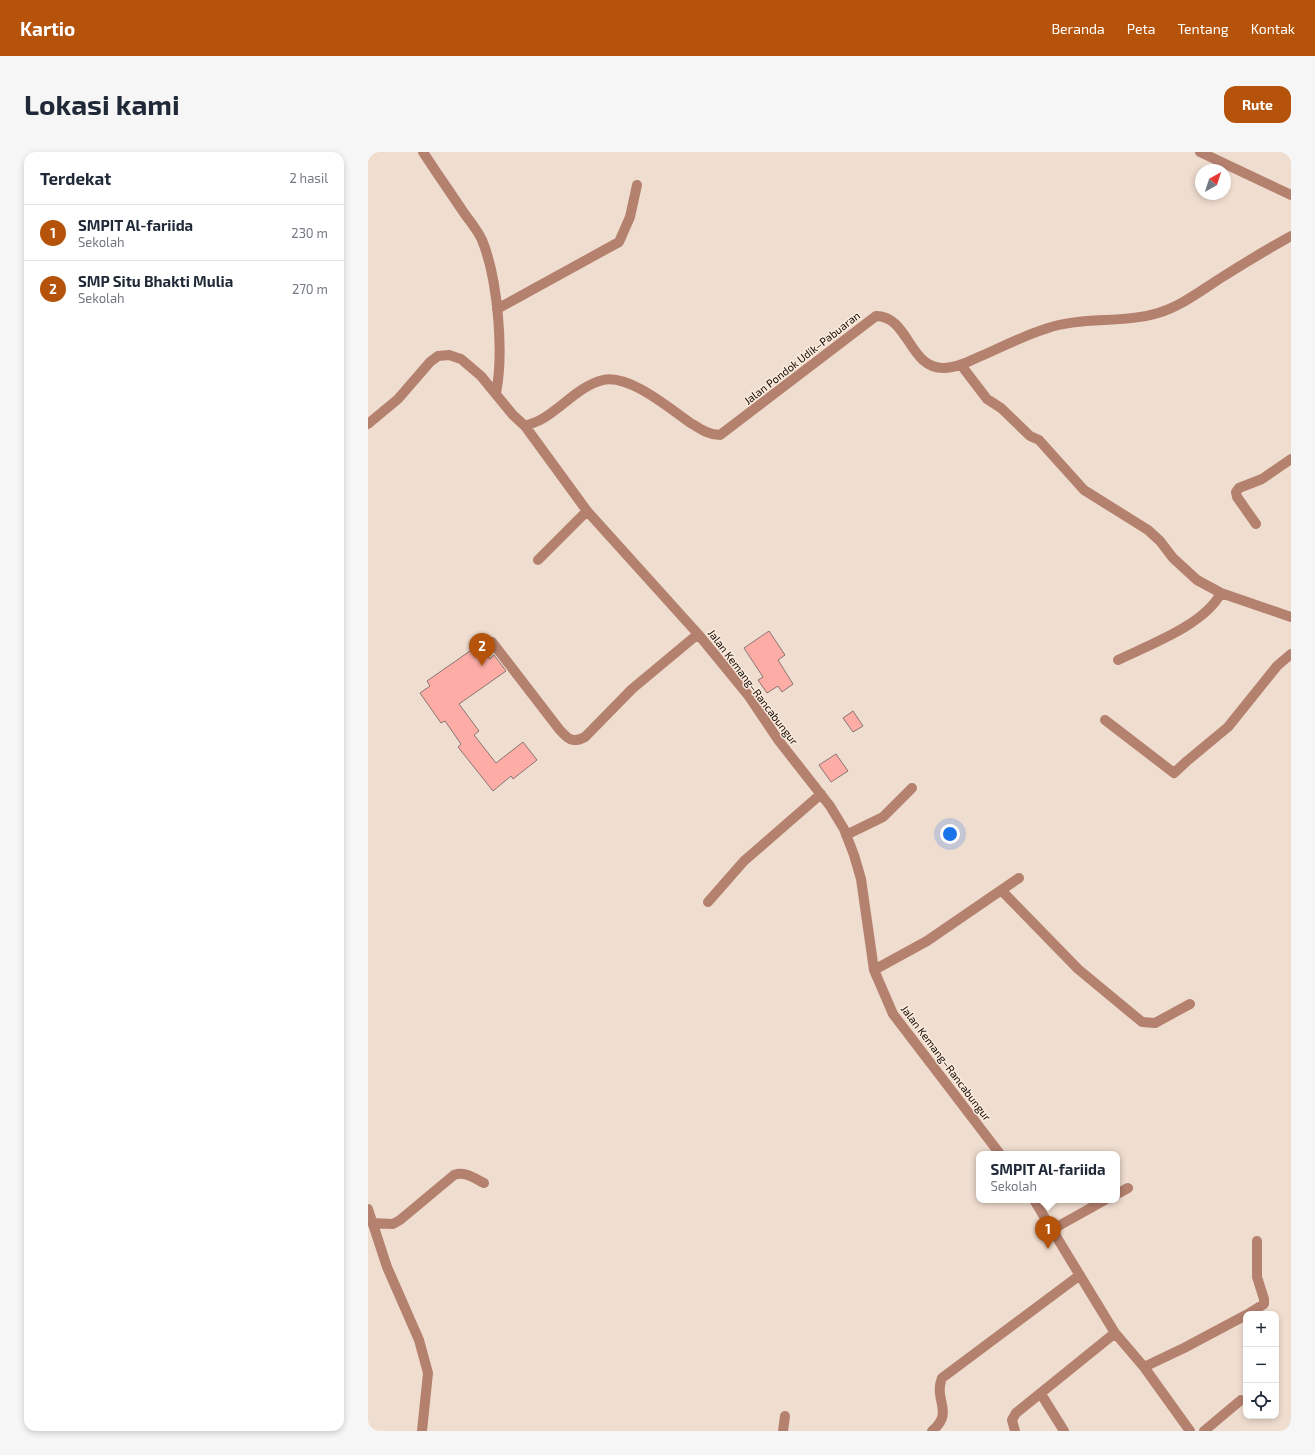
<!DOCTYPE html>
<html lang="id">
<meta charset="utf-8">
<style>
:root{--surface:#fff;--page:#f6f6f7;--text:#1f2937;--muted:#747a83;--line:#e0e1e3;--accent:#b45309}
body{margin:0;font-family:"Exo 2",sans-serif;background:var(--page);color:var(--text)}
.controls{position:absolute;right:12px;bottom:12px;display:grid;overflow:hidden;border-radius:8px;box-shadow:0 2px 6px #0003}
.controls button{width:36px;height:36px;display:grid;place-items:center;padding:0;border:0;border-bottom:1px solid var(--line);background:var(--surface);color:var(--text);font:20px sans-serif}
.compass{position:absolute;left:827px;top:12px;width:36px;height:36px;border-radius:50%;background:var(--surface);box-shadow:0 2px 6px #0003;rotate:39deg}
.you{position:absolute;left:582px;top:682px;width:14px;height:14px;margin:-10px;border:3px solid #fff;border-radius:50%;background:#1a73e8;box-shadow:0 0 0 6px #1a73e833}
.badge{display:grid;place-items:center;width:26px;height:26px;border-radius:50%;background:var(--accent);color:#fff;font-size:13px;font-weight:700}
.pin{position:absolute;translate:-50% -33px;filter:drop-shadow(0 1px 2px #0008)}
.pin::after{content:'';position:absolute;top:21px;width:14px;height:12px;background:inherit;clip-path:polygon(0 0,100% 0,50% 100%)}
.popup{position:absolute;left:608px;top:999px;width:144px;height:52px;box-sizing:border-box;display:grid;place-content:center;border-radius:8px;background:var(--surface);filter:drop-shadow(0 1px 3px #0005);font-size:13px;white-space:nowrap;color:var(--muted)}
.popup b{font-size:15px;color:var(--text)}
.popup::after{content:'';position:absolute;left:50%;top:100%;margin-left:-8px;border:8px solid transparent;border-top-color:var(--surface)}
.list{margin:0;padding:0;list-style:none}
h2{display:flex;justify-content:space-between;align-items:center;height:52px;margin:0;padding:0 16px;font-size:17px}
h2 small{font-size:13px;font-weight:400;color:var(--muted)}
.list li{display:grid;grid-template-columns:26px 1fr auto;gap:12px;align-items:center;box-sizing:border-box;height:56px;padding:0 16px;border-top:1px solid var(--line)}
.list b{display:block;font-size:15px;white-space:nowrap}
.list p{margin:0;font-size:13px;white-space:nowrap;color:var(--muted)}
.list em{font-size:13px;font-style:normal;color:var(--muted)}
.icon{flex:none;width:22px;height:22px;fill:none;stroke:currentColor;stroke-width:2;stroke-linecap:round;stroke-linejoin:round}
.map{position:relative;flex:none;width:923px;height:1279px;overflow:hidden;border-radius:12px}
header{display:flex;align-items:center;gap:24px;box-sizing:border-box;height:56px;padding:0 20px;background:var(--accent);color:#fff}
header strong{font-size:19px}
nav{display:flex;gap:22px;margin-inline-start:auto;font-size:14px}
.intro{display:flex;align-items:center;justify-content:space-between;box-sizing:border-box;height:96px;padding:0 24px}
h1{margin:0;font-size:28px}
.button{padding:10px 18px;border-radius:12px;background:var(--accent);color:#fff;font-size:14px;font-weight:700}
main{display:flex;gap:24px;padding:0 24px}
aside{flex:1;background:var(--surface);border-radius:12px;box-shadow:0 2px 6px #0003}
.map>svg:first-child{display:block}
.building{fill:#fdada6;stroke:#8a7472}
.lines{fill:none;stroke-linecap:round;stroke-linejoin:round}
.minor{stroke:#b5816f;stroke-width:10}
.labels{text-anchor:middle;stroke-width:3;stroke-linejoin:round;paint-order:stroke}
.street-label{font-size:11px;fill:#110c07;stroke:#fceadc}
</style>
<header>
<strong>Kartio</strong>
<nav><a>Beranda</a><a>Peta</a><a>Tentang</a><a>Kontak</a></nav>
</header>
<div class="intro"><h1>Lokasi kami</h1><a class="button">Rute</a></div>
<main>
<aside>
<h2>Terdekat<small>2 hasil</small></h2>
<ul class="list">
<li><span class="badge">1</span><div><b>SMPIT Al-fariida</b><p>Sekolah</p></div><em>230 m</em></li>
<li><span class="badge">2</span><div><b>SMP Situ Bhakti Mulia</b><p>Sekolah</p></div><em>270 m</em></li>
</ul>
</aside>
<div class="map">
<svg width="923" height="1279" viewBox="0 0 923 1279">
<rect width="100%" height="100%" fill="#efddcf"/>
<path class="building" d="M401 479 417 503 410 508 425 532 414 540 410 534 399 541 390 528 395 525 376 496Z
M112 492 122 507 126 503 138 519 91 552 111 579 106 583 128 611 155 590 169 608 145 627 143 624 125 639 90 595 93 592 77 569 73 571 52 541 62 534 59 529Z
M485 559 495 574 485 580 475 566Z
M468 602 480 619 463 630 451 613Z"/>
<g class="lines">
<path class="minor" d="M55 0C68 20 82 40 96 61 102 69 110 79 114 88 130 127 136 201 128 241
M832 0 923 43
M129 157 251 90 262 65 269 33
M593 213 619 247 633 256 662 284 671 288 716 338 780 378 792 389 805 406 829 428 853 441 923 465
M0 272 30 247 62 210 70 204 81 203 93 207 113 224 145 263 157 274 219 359 330 482 380 543 411 589 462 654 476 677 486 703 493 727 506 818 525 862 632 1002
M157 274C162 272 169 270 174 267 195 255 211 234 235 228 261 222 301 256 321 270 331 276 340 283 352 283L508 164C541 164 541 217 576 216 589 216 602 209 613 204 634 195 655 184 677 177 713 164 753 172 790 161 814 154 835 137 856 124 878 110 900 97 923 84
M888 372 869 345 868 340 871 336 894 327 923 307
M170 408 219 359
M124 490 191 577C199 586 204 592 217 585L264 537 330 482
M750 508C783 492 836 473 853 441
M737 568 806 621 819 609 860 575 909 514 923 502
M478 683 515 665 544 636
M634 739 710 817 774 870 787 871 822 852
M340 750 376 709 453 642
M506 818 559 789 651 726
M749 1042 760 1036
M666 1048 747 1181 776 1215 822 1279
M0 1057 19 1115 51 1188 60 1221 54 1279
M4 1071 25 1072 32 1068 86 1023C97 1019 106 1026 116 1031
M685 1077 737 1048
M880 1162 896 1152V1147L889 1125V1089
M776 1215 816 1196 878 1163
M673 1242 696 1279
M415 1279 417 1264
M564 1279C587 1260 565 1248 574 1226L712 1123
M647 1279 644 1268 648 1261 747 1181
M836 1279 873 1248"/>
</g>
<g class="labels">
<g class="street-label">
<text transform="translate(434 206) rotate(-38)" y="4">Jalan Pondok Udik–Pabuaran</text>
<text transform="translate(385 535) rotate(53)" y="4">Jalan Kemang–Rancabungur</text>
<text transform="translate(578 911) rotate(53)" y="4">Jalan Kemang–Rancabungur</text>
</g>
</g>
</svg>
<div class="controls">
<button>+</button>
<button>−</button>
<button><svg class="icon" aria-label="locate" viewBox="0 0 24 24"><circle cx="12" cy="12" r="6"/><path d="M12 2v4M12 18v4M2 12h4M18 12h4"/></svg></button>
</div>
<svg class="compass" viewBox="-18 -18 36 36"><path d="M0-13l5 13h-10z" fill="#e53935"/><path d="M0 13l5-13h-10z" fill="#747a83"/></svg>
<div class="you"></div>
<div class="pin badge" style="left:680px;top:1097px">1</div>
<div class="popup"><b>SMPIT Al-fariida</b>Sekolah</div>
<div class="pin badge" style="left:114px;top:514px">2</div>
</div>
</main>
